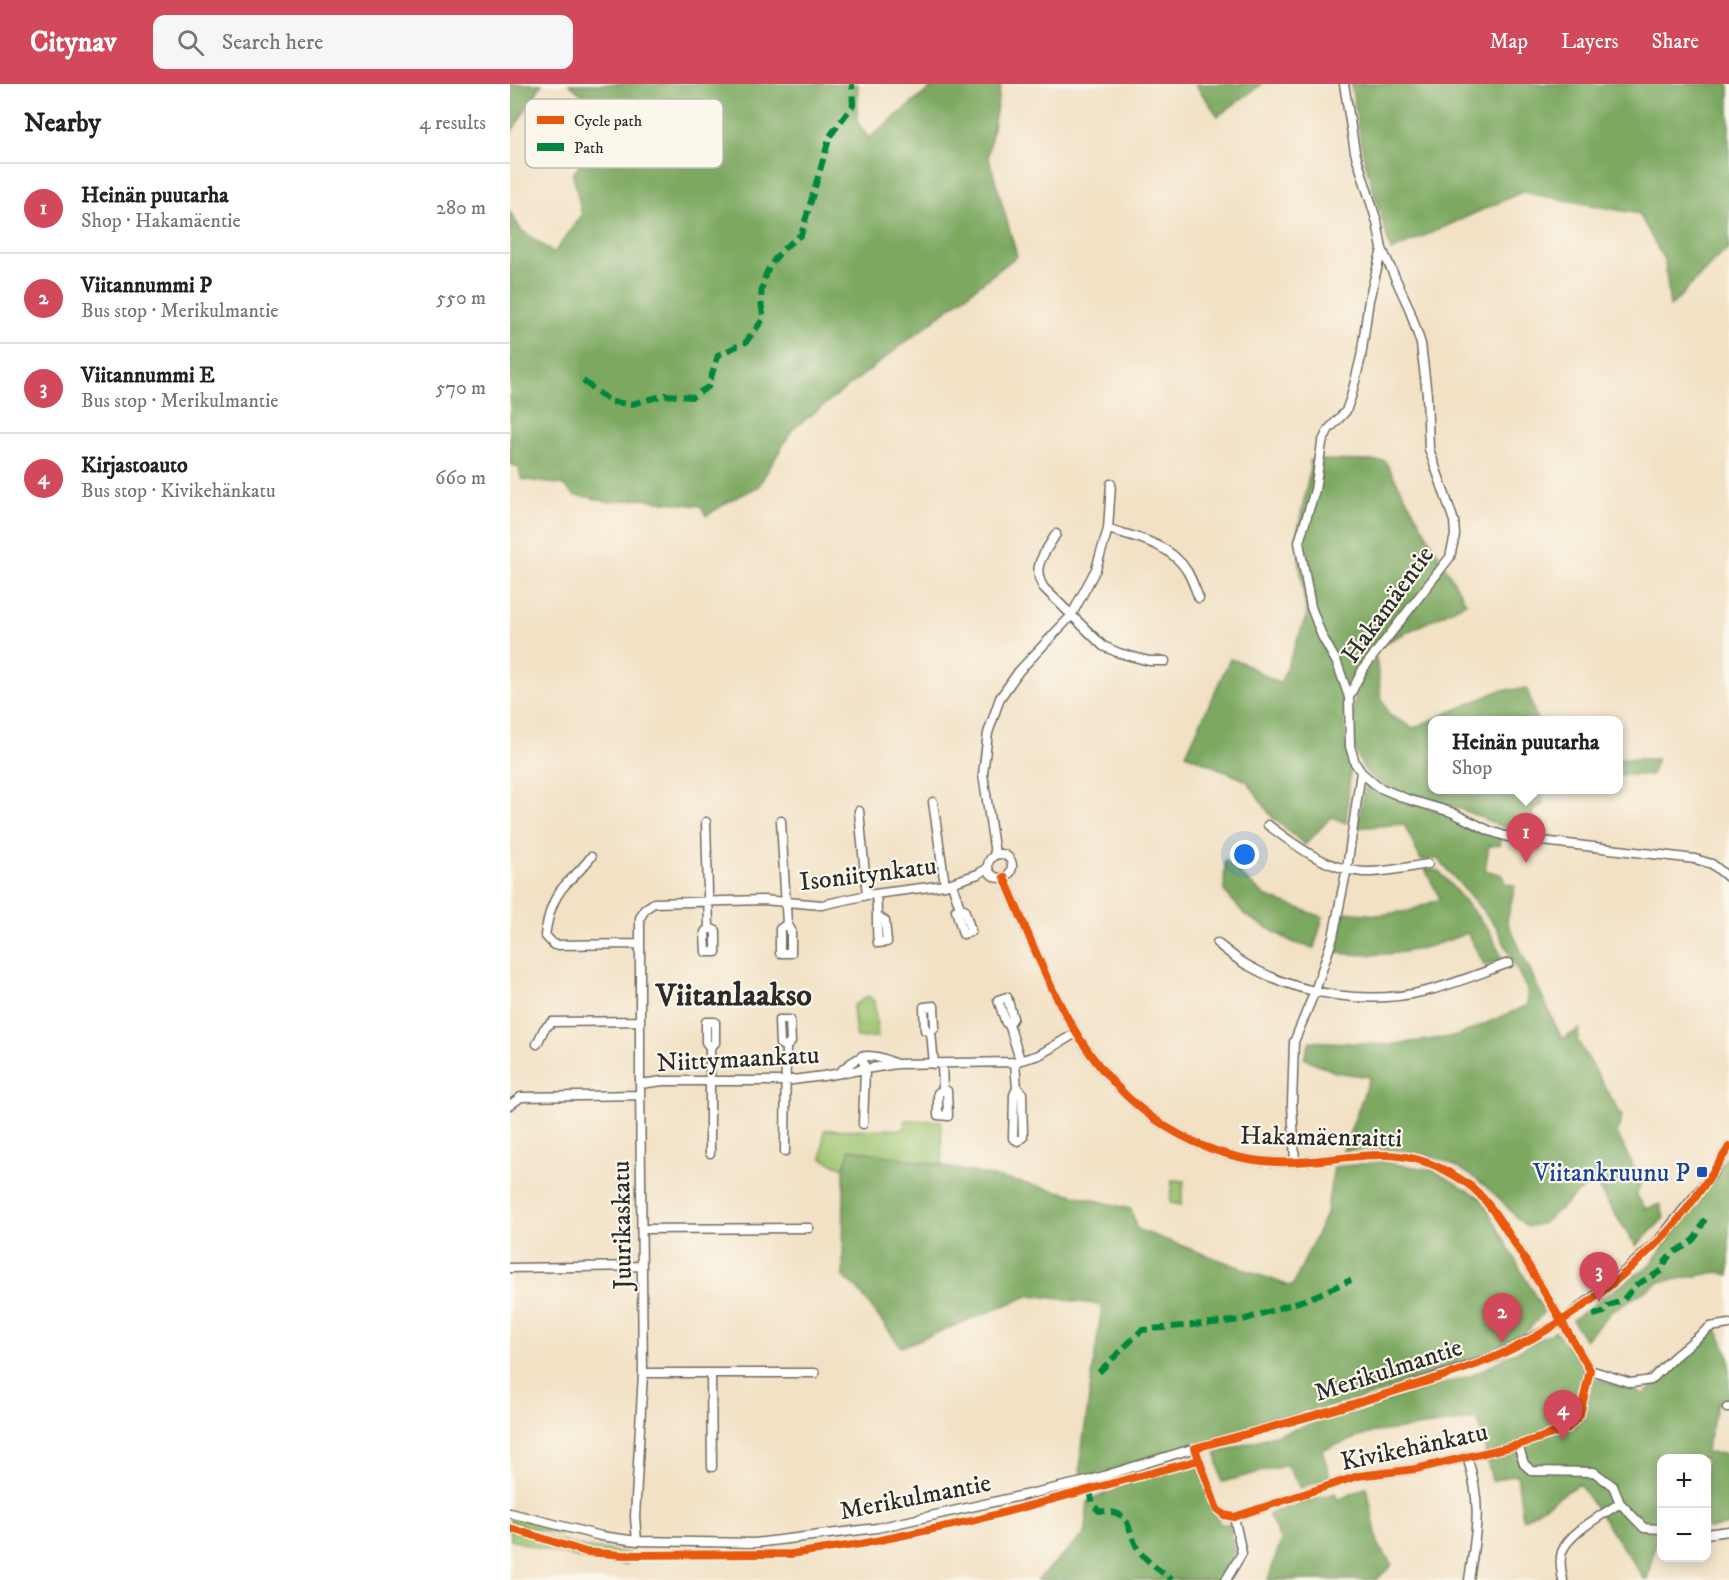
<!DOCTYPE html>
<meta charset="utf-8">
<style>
:root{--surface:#fff;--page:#f6f6f6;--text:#222;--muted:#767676;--line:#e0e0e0;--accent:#d1495b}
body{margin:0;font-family:"IM FELL DW Pica",serif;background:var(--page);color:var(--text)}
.controls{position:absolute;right:18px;bottom:18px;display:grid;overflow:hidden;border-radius:12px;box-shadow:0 3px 15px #0003}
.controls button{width:54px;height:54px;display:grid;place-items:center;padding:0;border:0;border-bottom:2px solid var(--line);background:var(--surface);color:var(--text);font:30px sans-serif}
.you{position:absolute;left:735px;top:771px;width:21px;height:21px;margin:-15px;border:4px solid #fff;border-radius:50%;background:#1a73e8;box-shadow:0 0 0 9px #1a73e833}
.badge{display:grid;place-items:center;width:39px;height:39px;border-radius:50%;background:var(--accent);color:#fff;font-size:20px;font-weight:700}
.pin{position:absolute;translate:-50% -50px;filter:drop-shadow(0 2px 3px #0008)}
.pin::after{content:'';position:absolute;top:32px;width:21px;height:18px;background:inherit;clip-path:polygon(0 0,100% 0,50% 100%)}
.popup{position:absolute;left:918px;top:632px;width:195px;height:78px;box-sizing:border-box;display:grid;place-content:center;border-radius:12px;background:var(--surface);filter:drop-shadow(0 2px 4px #0005);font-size:20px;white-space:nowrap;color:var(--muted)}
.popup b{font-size:22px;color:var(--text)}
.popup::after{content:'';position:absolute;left:50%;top:100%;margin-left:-12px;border:12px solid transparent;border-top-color:var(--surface)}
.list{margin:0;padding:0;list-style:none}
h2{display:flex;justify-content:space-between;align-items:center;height:78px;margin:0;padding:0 24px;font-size:26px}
h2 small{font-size:20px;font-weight:400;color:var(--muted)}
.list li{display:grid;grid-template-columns:39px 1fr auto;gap:18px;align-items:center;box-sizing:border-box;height:90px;padding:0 24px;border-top:2px solid var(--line)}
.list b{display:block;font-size:22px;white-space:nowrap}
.list p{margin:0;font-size:20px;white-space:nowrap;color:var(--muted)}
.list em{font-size:20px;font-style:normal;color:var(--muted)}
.icon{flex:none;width:33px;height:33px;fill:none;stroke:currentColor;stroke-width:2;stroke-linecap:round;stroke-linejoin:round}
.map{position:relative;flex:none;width:1219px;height:1496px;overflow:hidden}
header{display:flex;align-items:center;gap:36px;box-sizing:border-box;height:84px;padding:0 30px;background:var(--accent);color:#fff}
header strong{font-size:28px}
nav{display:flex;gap:33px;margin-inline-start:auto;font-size:21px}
.search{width:420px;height:54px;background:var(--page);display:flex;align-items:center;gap:15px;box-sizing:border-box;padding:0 21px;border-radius:12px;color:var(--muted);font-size:22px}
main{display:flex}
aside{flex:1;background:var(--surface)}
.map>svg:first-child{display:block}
.green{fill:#9bc26d;stroke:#63764c;stroke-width:1.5}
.forest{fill:#7ca860;stroke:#546a46;stroke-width:1.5}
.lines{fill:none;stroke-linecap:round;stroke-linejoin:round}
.minor-casing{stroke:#716b61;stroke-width:11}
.minor{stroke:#fff;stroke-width:8}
.quiet{stroke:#00873e;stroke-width:6;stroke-dasharray:12 6;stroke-linecap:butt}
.cycleway-casing{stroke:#fbf7ec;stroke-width:11}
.cycleway{stroke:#e8590c;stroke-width:8}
.transit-dot{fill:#1a4fb4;stroke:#fbf7ec;stroke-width:2}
.labels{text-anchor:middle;stroke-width:4.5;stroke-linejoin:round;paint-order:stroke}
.street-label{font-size:26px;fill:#2b2b2b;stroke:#fbf7ec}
.transit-label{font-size:26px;fill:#164399;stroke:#fbf7ec;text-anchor:end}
.district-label{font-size:32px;font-weight:bold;fill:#2b2b2b;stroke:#fbf7ec}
.key{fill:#fbf7ec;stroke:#bdbab2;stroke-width:1.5}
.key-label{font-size:16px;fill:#2b2b2b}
</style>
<header>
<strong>Citynav</strong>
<div class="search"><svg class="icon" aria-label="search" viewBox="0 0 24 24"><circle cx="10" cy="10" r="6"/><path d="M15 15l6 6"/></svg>Search here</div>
<nav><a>Map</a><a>Layers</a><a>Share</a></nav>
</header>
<main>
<aside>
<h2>Nearby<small>4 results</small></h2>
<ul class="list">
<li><span class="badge">1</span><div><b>Heinän puutarha</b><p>Shop · Hakamäentie</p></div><em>280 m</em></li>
<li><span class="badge">2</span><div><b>Viitannummi P</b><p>Bus stop · Merikulmantie</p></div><em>550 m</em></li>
<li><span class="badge">3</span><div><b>Viitannummi E</b><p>Bus stop · Merikulmantie</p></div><em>570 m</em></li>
<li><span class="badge">4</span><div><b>Kirjastoauto</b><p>Bus stop · Kivikehänkatu</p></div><em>660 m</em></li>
</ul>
</aside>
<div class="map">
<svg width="1219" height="1496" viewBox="0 0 1219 1496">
<rect width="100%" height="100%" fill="#fbf7ec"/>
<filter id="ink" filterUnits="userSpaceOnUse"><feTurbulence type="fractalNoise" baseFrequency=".0167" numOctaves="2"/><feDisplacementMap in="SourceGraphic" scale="12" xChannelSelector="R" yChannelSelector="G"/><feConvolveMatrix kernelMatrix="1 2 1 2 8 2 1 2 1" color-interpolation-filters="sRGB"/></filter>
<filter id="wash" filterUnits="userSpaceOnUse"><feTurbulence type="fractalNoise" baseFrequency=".008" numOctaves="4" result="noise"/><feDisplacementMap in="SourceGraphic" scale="24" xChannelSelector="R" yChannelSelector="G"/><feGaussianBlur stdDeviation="1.35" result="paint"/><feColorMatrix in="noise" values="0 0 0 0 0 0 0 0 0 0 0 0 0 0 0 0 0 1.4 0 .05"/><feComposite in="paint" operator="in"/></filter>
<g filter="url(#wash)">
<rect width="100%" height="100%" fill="#f2e1c4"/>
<path class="green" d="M358 912 364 917 368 953 346 954 343 922Z
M395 1036 431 1037 432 1081 340 1065 334 1084 312 1075 314 1046 395 1045Z
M662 1096 674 1097 671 1121 660 1119Z
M0 1432 51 1443 49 1451 0 1438Z
M0 1444 72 1463 118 1469 117 1481 70 1475 0 1456Z"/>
<path class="forest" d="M0 0H32L0 50Z
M59 0H348L347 38 359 54 426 0H491L478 71 507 172 282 346 248 403 219 417 196 432 191 422 131 415 97 418 79 413 65 412 54 401 11 395 9 383 0 380V128L11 146 44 169 72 131 63 90 103 37Z
M685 0H752L708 32Z
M841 0H1219V165L1205 176 1160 223 1155 178 1129 130 1012 108 881 167 853 71Z
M800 376 875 377 956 519 863 565 833 603 834 638 840 690 836 739 821 733 795 761 762 733 737 697 676 670 720 575 731 578 770 600 797 531 790 483 787 451 800 386Z
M866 574 871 612 879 631 903 644 991 606 1017 605 1027 636H923V706H1033V720L1024 727 1019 752C992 745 968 731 942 722 918 714 890 713 868 698 838 678 838 633 849 601 852 592 860 582 866 574Z
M1109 675H1147L1141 691H1109Z
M856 698 867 707 940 731 992 755 990 761 979 762 975 786 993 791 994 799 1005 802 997 837 1052 955 1070 945 1067 956 1112 1032 1107 1049 1131 1099 1126 1111 1136 1125 1150 1120 1154 1134 1126 1162 1083 1096 1033 1139 1017 1143C1004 1133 996 1120 984 1110 938 1067 893 1061 833 1067L860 993 825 988 794 974 800 957 879 961 947 952 1018 921 1017 906 986 842 928 775 911 776 894 740 847 744Z
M715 776 755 812 813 833 804 864 784 859 736 832 714 807Z
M915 785 929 787 979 846 992 874 975 882 957 849C912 868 876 874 827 869L834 828 868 831 899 827 930 815Z
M340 1065C434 1081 528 1101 621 1125L627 1145 782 1203 816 1130 824 1083 871 1078 923 1086 971 1114 1034 1228 1013 1252 952 1278 870 1309 570 1395 571 1371 592 1221 521 1211 391 1263 347 1204 333 1193 334 1084Z
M1219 1070V1191L1209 1188 1150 1198 1103 1226 1075 1256 1062 1236 1141 1180Z
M1207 1245 1219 1273V1318L1208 1319 1195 1369 1219 1370V1441L1197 1445 1196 1374H1152L1151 1438 1137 1496H1135L1069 1400 1013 1436 1007 1390 982 1397 968 1335 860 1349 812 1366 820 1393 790 1404 777 1381 712 1398 706 1369 963 1291 1045 1247 1082 1294 1134 1310Z
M685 1372 710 1440H720L724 1468 710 1496H527L575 1450 578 1417Z
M857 1403 868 1460 882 1481 866 1496H758L771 1457 758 1430 825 1409 828 1416Z"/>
</g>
<g filter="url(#ink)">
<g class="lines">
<g class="minor-casing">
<path id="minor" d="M834 0 845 68 867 138 872 165 899 224 911 260 917 311 919 365 944 437 945 451 940 473 853 585 839 613 840 662 845 679 851 688 868 703 897 715 941 728 980 747 998 753 1185 775 1202 780 1219 794
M598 445C626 453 661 460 677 487 682 495 685 505 689 514
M546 450C535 469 520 483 534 504L593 562 609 569 639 577H655
M839 613 827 579 812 552 801 523 789 458 805 406 812 359 818 346 836 327 841 313 851 273 859 216 872 165
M423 718 435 801
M349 727 357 811
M271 737 277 840 270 845V869H281V846L277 840
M196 738 199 844 195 848 196 868H206V847L199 844
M758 741C786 762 816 785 853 788 874 789 898 783 918 780
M478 782a12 12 0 1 1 24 0a12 12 0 1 1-24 0Z
M485 770 473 690 478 649 490 614 509 587 561 532 586 485 598 445 601 400
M81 773C73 784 64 792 55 801 42 815 38 833 35 851L44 861 130 860
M494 793C537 893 570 998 672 1052 708 1071 745 1080 785 1078 855 1075 895 1055 959 1101 975 1112 993 1141 1004 1158 1030 1200 1055 1243 1080 1286L1070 1331 1057 1345 1008 1361 906 1385 848 1392 724 1433 714 1431 707 1425 685 1364
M442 800 450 824 446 826 453 850 461 847 454 825 450 824
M366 810C368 827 366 841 368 859L377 858 375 837 369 833
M707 859C717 867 726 875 737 881 791 912 860 922 920 906 947 899 973 888 999 879
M499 940 503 934 497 913 488 916 496 939 499 940 510 976
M421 948 425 943 424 922 414 923 415 946 421 948 424 980
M27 960 34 945 42 938 130 937
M352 972 355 986 353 1040
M505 978 507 1004 504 1011 503 1054 508 1057 513 1053 512 1009 507 1004
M432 980 433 1006 428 1009V1031L438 1032 437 1007 433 1006
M329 989C351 968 359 968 386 980
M130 1000 153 997H275L313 992 386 980 505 978 529 971 566 949
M0 1021 11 1013 130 1011
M275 1067 276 963 270 960 269 936H280L281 958 276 963
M200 1069V963L196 958V938H205V959L200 963
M785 1078 782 1020 784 958 805 907 823 853 837 784 851 688
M133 1145 299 1144
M0 1184 132 1182
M1080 1286 1121 1299 1141 1296 1164 1273 1200 1243 1219 1240
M133 1289H305
M201 1289 202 1383
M1217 1324H1219
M1008 1361 1014 1380 1022 1387 1084 1388 1103 1402 1110 1419 1134 1444 1152 1445
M957 1373C973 1420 966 1449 959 1496
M0 1429 91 1452 127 1457 245 1459 367 1444 577 1397 685 1364 850 1318 986 1273 1051 1238 1107 1194 1148 1157 1201 1092 1219 1063
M1196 1450 1219 1447
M127 1457 125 1433 133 1289 130 1000V834L135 825 144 819 253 816 312 821 357 811 435 801 468 790 478 784
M716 1496 732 1469 724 1433
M1053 1496C1051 1487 1049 1477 1052 1468 1058 1449 1094 1430 1110 1419"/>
</g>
<use href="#minor" class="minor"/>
<path class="quiet" d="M73 297 101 318 122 320 155 311 182 313 198 303 208 271 236 258 254 234C244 199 261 171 291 151L320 52 343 21 342 0
M1083 1231 1094 1228 1098 1222 1113 1216 1126 1201 1153 1186C1156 1166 1170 1168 1183 1156 1188 1151 1191 1142 1195 1135
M589 1288 632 1246 733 1236 800 1214 841 1196
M580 1406 583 1421 589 1427C626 1427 614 1445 630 1468 639 1480 651 1487 662 1496"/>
<g class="cycleway-casing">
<path id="cycleway" d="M494 793C537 893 570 998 672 1052 708 1071 745 1080 785 1078 855 1075 895 1055 959 1101 975 1112 993 1141 1004 1158 1030 1200 1055 1243 1080 1286L1070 1331 1057 1345 1008 1361 906 1385 848 1392 724 1433 714 1431 707 1425 685 1364C755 1345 826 1326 895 1304 925 1295 957 1285 985 1273 1046 1246 1102 1204 1148 1158 1176 1130 1198 1096 1219 1063
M0 1444 76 1468 113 1471 281 1470 351 1460 462 1437 689 1376"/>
</g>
<use href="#cycleway" class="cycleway"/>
</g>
</g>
<rect class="transit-dot" x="1186" y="1082" width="12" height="12" rx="3"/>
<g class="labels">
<g class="street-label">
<text transform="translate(877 520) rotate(-54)" y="9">Hakamäentie</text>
<text transform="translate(358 789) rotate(-7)" y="9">Isoniitynkatu</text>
<text transform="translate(228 974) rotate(-3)" y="9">Niittymaankatu</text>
<text transform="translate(811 1052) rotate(1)" y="9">Hakamäenraitti</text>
<text transform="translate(111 1141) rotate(-91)" y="9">Juurikaskatu</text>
<text transform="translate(878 1285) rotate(-18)" y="9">Merikulmantie</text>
<text transform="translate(904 1362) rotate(-12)" y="9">Kivikehänkatu</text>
<text transform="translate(405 1412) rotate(-11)" y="9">Merikulmantie</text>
</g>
<g class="transit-label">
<text x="1180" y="1097">Viitankruunu P</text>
</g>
<g class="district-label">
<text x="224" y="921">Viitanlaakso</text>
</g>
</g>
<rect x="15" y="15" width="198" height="69" rx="9" class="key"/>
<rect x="27" y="32" width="27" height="8" fill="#e8590c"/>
<rect x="27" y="59" width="27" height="8" fill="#00873e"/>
<g class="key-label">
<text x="64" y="42">Cycle path</text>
<text x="64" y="69">Path</text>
</g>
</svg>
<div class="controls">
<button>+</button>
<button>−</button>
</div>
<div class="you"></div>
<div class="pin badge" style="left:1016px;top:779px">1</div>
<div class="popup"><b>Heinän puutarha</b>Shop</div>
<div class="pin badge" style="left:992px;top:1259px">2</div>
<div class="pin badge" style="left:1089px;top:1218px">3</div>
<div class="pin badge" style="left:1053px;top:1356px">4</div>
</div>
</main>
